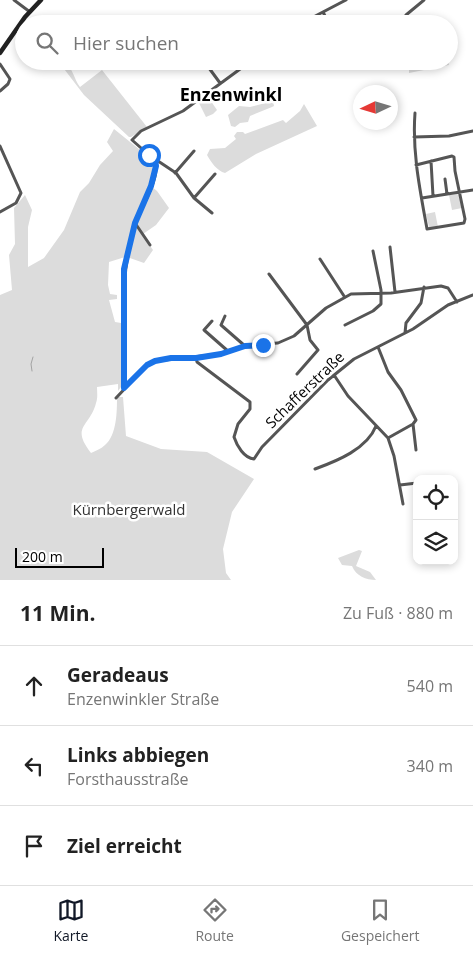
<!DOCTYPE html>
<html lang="de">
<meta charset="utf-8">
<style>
:root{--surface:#fff;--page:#f6f6f6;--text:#222;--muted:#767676;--line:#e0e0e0;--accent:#111827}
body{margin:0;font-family:"Open Sans",sans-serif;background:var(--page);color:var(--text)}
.controls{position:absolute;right:15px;bottom:15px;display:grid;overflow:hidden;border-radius:10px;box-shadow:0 2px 8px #0003}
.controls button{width:45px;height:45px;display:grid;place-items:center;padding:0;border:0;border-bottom:1px solid var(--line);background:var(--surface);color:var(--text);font:25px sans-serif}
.compass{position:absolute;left:353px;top:85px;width:45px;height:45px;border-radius:50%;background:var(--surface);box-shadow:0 2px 8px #0003;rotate:266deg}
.scale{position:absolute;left:15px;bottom:12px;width:89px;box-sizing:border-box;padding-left:5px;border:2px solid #000;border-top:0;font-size:14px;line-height:18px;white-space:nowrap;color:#000;-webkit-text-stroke:4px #fff;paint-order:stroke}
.stop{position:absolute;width:15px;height:15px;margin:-11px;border:4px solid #1a73e8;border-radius:50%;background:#fff}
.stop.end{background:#1a73e8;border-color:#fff;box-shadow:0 1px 5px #0008}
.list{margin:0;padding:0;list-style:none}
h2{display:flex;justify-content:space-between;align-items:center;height:65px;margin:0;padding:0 20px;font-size:21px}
h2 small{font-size:16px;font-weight:400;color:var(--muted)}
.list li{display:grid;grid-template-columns:32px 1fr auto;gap:15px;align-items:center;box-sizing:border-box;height:80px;padding:0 20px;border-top:1px solid var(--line)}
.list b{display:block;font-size:19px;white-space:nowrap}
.list p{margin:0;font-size:16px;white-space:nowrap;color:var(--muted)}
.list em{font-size:16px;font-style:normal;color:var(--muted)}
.icon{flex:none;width:28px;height:28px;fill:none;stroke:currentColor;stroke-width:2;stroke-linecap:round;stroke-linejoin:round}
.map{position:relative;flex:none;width:473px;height:580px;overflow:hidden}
.search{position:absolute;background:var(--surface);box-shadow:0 2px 8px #0003;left:15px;right:15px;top:15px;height:55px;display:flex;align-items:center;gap:12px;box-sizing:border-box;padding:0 18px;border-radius:28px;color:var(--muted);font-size:19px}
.sheet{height:305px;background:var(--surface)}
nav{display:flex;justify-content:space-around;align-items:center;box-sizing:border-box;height:70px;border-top:1px solid var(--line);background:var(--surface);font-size:14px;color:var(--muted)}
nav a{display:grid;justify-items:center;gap:2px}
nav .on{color:var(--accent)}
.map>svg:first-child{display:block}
.green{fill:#dcdcdc}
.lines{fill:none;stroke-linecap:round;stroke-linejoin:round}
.stream{stroke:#a3a3a3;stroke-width:1}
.street{stroke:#555;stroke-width:3}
.secondary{stroke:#222;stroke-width:4.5}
.route{stroke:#1a73e8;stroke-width:6}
.labels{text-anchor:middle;stroke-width:5;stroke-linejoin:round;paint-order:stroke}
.street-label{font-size:15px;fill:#000;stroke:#fff}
.park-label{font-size:15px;fill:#333;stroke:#fff}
.quarter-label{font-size:18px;font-weight:bold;fill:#000;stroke:#fff}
</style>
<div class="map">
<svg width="473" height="580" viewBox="0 0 473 580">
<rect width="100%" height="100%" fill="#fff"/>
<path class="green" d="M58 61H65C73 69 74 79 80 87L102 70 147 127 131 137H129L84 95Z
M409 61H448L449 65 409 73Z
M206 94 217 110 213 114 206 117 198 101Z
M273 101 274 106 272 107 250 116 248 122 240 123 235 127 231 126 228 115 239 106 250 107Z
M304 104 317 126 256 154 225 173C217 171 211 162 207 155L210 149 225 148 236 139 234 136 237 132H243L245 134 283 120 286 123 300 111Z
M114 129 155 162 150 186 134 222 125 257 109 262 108 285 110 294 117 295V299L109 300 115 322 121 323V387L118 391V384L97 387C97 392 98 398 96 403 90 427 70 426 91 453 95 451 101 449 105 445 117 435 117 411 117 397H123L126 436 161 449 207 452 254 479 232 512 223 549 226 573 231 580H0V295L12 290 9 255 15 244 14 208 25 195 32 210 28 227V267L44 258 64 230 80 192 89 183 100 165 113 151 107 142Z
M152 187 157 191 169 208 156 225 143 234 136 223Z
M457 194 459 195 462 208 452 210 449 195Z
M435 212 438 227H429L426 214Z
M136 226 153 250 144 263 127 257Z
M359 550 362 551 356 566 370 572 376 580C366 580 356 576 352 566L342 565 338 558Z"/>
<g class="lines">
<path class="stream" d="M32 371 31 364 33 357"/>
<path class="street" d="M14 0 30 12
M323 12 329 24
M406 15 424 0
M279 24 292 19 296 24
M300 24 346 0
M218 61 209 68 220 83
M0 64 10 79 8 84 0 91
M415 113C412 152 420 190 427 229L464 223 465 219 455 171 454 157 452 156 416 165
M414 137 449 136 473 131
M0 146 21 193 16 203 0 212
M431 161 433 196
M175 173 194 151
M215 174 194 198 176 173 149 155 132 140 141 131 183 111 251 61
M445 179 447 194
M194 198 212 213
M422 198 473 190
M135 223 150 245
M390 247 395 292
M320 259 344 296
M269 274 307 325 310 340 318 350 297 374
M225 316 221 325 245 346
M212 321 204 330 229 352
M345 325 373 311 381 304V290L373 251
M405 333 406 323 421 303 424 287
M378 347 388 372 401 390 416 420 413 424 388 438
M196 358 197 362 250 402V409L238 424 234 437C237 446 244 458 254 459L262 447 328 380 354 359 413 329 448 305 473 295
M334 375 348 396 388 438 394 456 403 504
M124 388C125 333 118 278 135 225 142 204 159 182 156 160
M116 398 147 365 155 361 221 354 248 345 278 343 294 336 326 308 351 294 391 293 441 286 448 288 457 302
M413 424 416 450
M315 469C337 461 367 449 376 426
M400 485 417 483"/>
<path class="secondary" d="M0 53 25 17 41 0"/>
</g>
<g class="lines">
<path class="route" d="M149 155 155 159 156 166 151 186 135 223 124 269V388L147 365 155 361 171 358H196L221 354 245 346 263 345"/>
</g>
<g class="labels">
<g class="street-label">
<text transform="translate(305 390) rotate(-44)" y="5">Schafferstraße</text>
</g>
<g class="park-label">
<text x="129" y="515">Kürnbergerwald</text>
</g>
<g class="quarter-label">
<text x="231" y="101">Enzenwinkl</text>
</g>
</g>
</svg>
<div class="controls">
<button><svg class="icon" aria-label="locate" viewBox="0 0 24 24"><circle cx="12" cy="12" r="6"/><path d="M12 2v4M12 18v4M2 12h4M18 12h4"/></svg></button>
<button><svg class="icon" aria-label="layers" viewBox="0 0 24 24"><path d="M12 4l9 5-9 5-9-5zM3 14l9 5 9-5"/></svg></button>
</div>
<svg class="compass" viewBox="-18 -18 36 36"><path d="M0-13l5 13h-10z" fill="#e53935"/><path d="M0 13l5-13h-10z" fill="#767676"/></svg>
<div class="scale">200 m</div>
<div class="stop" style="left:149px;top:155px"></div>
<div class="stop end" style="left:263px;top:345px"></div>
<div class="search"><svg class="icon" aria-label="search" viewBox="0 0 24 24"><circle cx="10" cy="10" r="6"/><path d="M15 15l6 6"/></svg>Hier suchen</div>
</div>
<section class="sheet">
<h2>11 Min.<small>Zu Fuß · 880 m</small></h2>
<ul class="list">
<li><svg class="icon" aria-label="ahead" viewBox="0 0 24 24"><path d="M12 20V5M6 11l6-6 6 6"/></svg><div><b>Geradeaus</b><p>Enzenwinkler Straße</p></div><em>540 m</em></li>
<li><svg class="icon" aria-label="left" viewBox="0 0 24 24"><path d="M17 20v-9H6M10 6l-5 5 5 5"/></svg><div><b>Links abbiegen</b><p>Forsthausstraße</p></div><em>340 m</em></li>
<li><svg class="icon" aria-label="arrive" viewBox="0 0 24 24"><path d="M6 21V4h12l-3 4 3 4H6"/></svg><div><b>Ziel erreicht</b></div></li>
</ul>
</section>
<nav>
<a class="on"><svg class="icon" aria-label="map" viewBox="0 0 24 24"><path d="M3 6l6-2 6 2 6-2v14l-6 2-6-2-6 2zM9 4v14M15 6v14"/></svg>Karte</a>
<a><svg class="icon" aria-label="directions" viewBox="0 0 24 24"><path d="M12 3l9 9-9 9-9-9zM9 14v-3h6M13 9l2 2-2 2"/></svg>Route</a>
<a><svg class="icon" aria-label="saved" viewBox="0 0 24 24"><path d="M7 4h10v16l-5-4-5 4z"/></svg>Gespeichert</a>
</nav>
